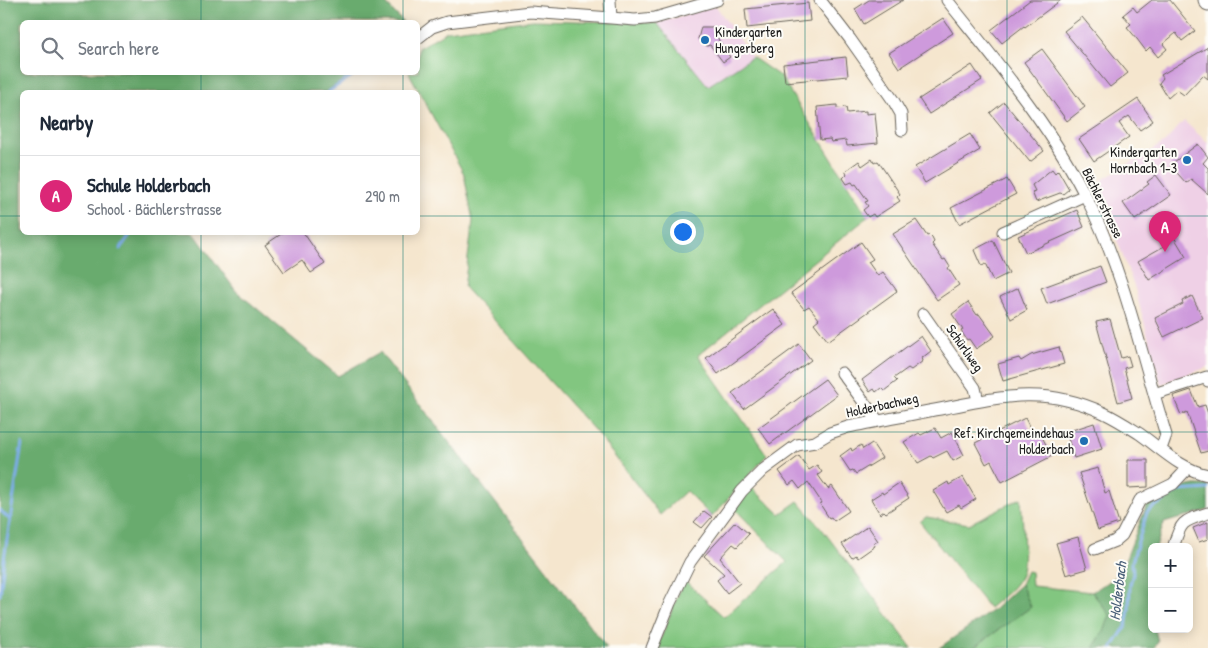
<!DOCTYPE html>
<meta charset="utf-8">
<style>
:root{--surface:#fff;--page:#f6f6f7;--text:#1f2937;--muted:#747a83;--line:#e0e1e3;--accent:#db2777}
body{margin:0;font-family:"Patrick Hand",sans-serif;background:var(--page);color:var(--text)}
.controls{position:absolute;right:15px;bottom:15px;display:grid;overflow:hidden;border-radius:8px;box-shadow:0 2px 12px #0003}
.controls button{width:45px;height:45px;display:grid;place-items:center;padding:0;border:0;border-bottom:1px solid var(--line);background:var(--surface);color:var(--text);font:25px sans-serif}
.you{position:absolute;left:682px;top:231px;width:18px;height:18px;margin:-12px;border:4px solid #fff;border-radius:50%;background:#1a73e8;box-shadow:0 0 0 8px #1a73e833}
.badge{display:grid;place-items:center;width:32px;height:32px;border-radius:50%;background:var(--accent);color:#fff;font-size:16px;font-weight:700}
.pin{position:absolute;translate:-50% -41px;filter:drop-shadow(0 1px 2px #0008)}
.pin::after{content:'';position:absolute;top:26px;width:18px;height:15px;background:inherit;clip-path:polygon(0 0,100% 0,50% 100%)}
.list{margin:0;padding:0;list-style:none}
h2{display:flex;justify-content:space-between;align-items:center;height:65px;margin:0;padding:0 20px;font-size:21px}
h2 small{font-size:16px;font-weight:400;color:var(--muted)}
.list li{display:grid;grid-template-columns:32px 1fr auto;gap:15px;align-items:center;box-sizing:border-box;height:80px;padding:0 20px;border-top:1px solid var(--line)}
.list b{display:block;font-size:19px;white-space:nowrap}
.list p{margin:0;font-size:16px;white-space:nowrap;color:var(--muted)}
.list em{font-size:16px;font-style:normal;color:var(--muted)}
.icon{flex:none;width:28px;height:28px;fill:none;stroke:currentColor;stroke-width:2;stroke-linecap:round;stroke-linejoin:round}
.map{position:relative;flex:none;width:1208px;height:648px;overflow:hidden}
.search{position:absolute;background:var(--surface);box-shadow:0 2px 12px #0003;left:20px;top:20px;width:400px;height:55px;display:flex;align-items:center;gap:12px;box-sizing:border-box;padding:0 18px;border-radius:8px;color:var(--muted);font-size:19px}
.panel{position:absolute;background:var(--surface);box-shadow:0 2px 12px #0003;left:20px;top:90px;width:400px;height:145px;border-radius:8px}
.map>svg:first-child{display:block}
.built{fill:#efd0e6}
.green{fill:#82c680;stroke:#4f714e}
.forest{fill:#69ab6e;stroke:#426445}
.lines{fill:none;stroke-linecap:round;stroke-linejoin:round}
.stream{stroke:#7cace7;stroke-width:3}
.building{fill:#ce9adc}
.minor-casing{stroke:#68635a;stroke-width:13}
.major-casing{stroke:#68635a;stroke-width:17}
.minor{stroke:#fff;stroke-width:11}
.major{stroke:#fff;stroke-width:15}
.grid{fill:none;stroke:#0f766e;stroke-width:1;stroke-opacity:0.55}
.poi-dot{fill:#1f6fb2;stroke:#fdfcf7;stroke-width:2}
.labels{text-anchor:middle;stroke-width:4;stroke-linejoin:round;paint-order:stroke}
.poi-label{font-size:14px;fill:#1c1c1c;stroke:#fdfcf7;text-anchor:end}
.street-label{font-size:14px;fill:#1c1c1c;stroke:#fdfcf7}
.water-label{font-size:15px;font-style:italic;fill:#475d77;stroke:#fdfcf7}
</style>
<div class="map">
<svg width="1208" height="648" viewBox="0 0 1208 648">
<rect width="100%" height="100%" fill="#fdfcf7"/>
<filter id="ink" filterUnits="userSpaceOnUse"><feTurbulence type="fractalNoise" baseFrequency=".02" numOctaves="2"/><feDisplacementMap in="SourceGraphic" scale="10" xChannelSelector="R" yChannelSelector="G"/><feConvolveMatrix kernelMatrix="1 2 1 2 8 2 1 2 1" color-interpolation-filters="sRGB"/></filter>
<filter id="wash" filterUnits="userSpaceOnUse"><feTurbulence type="fractalNoise" baseFrequency=".0096" numOctaves="4" result="noise"/><feDisplacementMap in="SourceGraphic" scale="20" xChannelSelector="R" yChannelSelector="G"/><feGaussianBlur stdDeviation="1.12" result="paint"/><feColorMatrix in="noise" values="0 0 0 0 0 0 0 0 0 0 0 0 0 0 0 0 0 1.4 0 .05"/><feComposite in="paint" operator="in"/></filter>
<g filter="url(#wash)">
<rect width="100%" height="100%" fill="#f5e6ce"/>
<path class="built" d="M716 6 752 57 708 86 657 23Z
M1184 121 1208 143V367L1161 384 1135 289 1118 243 1092 186 1165 142Z"/>
<path class="green" d="M533 20 657 23 708 86 752 57 781 77 868 217 698 355 767 455 712 517 686 491 660 515 596 432 464 287 473 221 464 174 409 73 418 72V48L447 31Z
M751 487 780 514 798 501 822 529 912 648H657L684 580 724 617 787 562 733 507Z
M1021 498C1022 514 1027 565 1020 577 1014 590 999 599 989 608L920 522 926 517 969 524Z
M1027 571 1031 572 1032 586 1092 592 1110 615 1106 629 1093 648H973L1031 607 1021 584Z"/>
<path class="forest" d="M0 0H383L403 22H22V72L355 73 325 92H22V232L194 233 236 291 338 376 380 352 607 648H0Z
M1195 485H1208V510L1164 523 1156 547H1152L1150 610 1152 629H1155L1158 642 1154 648H1093L1105 629 1110 615 1092 592 1120 574 1149 499 1184 487Z
M1021 584 1031 607 973 648H939L993 610Z"/>
<g class="lines">
<path class="stream" d="M328 92 358 72
M120 249 132 232
M0 510 10 520
M0 595 4 559 22 443
M1112 648 1126 626 1129 609 1130 584 1133 574 1132 562 1147 512 1177 491 1208 489"/>
</g>
<g id="blocks">
<path class="building" d="M869 0H903L864 24 855 9Z
M1030 0H1061L1025 27 1024 26 1002 43 991 30Z
M1152 0H1170L1195 31 1182 41 1176 33 1163 44 1167 49 1158 57 1150 47 1146 51 1137 39 1127 27 1131 24 1123 15 1133 7 1137 12Z
M808 3 810 21 747 28 745 9Z
M1082 17 1128 73 1110 87 1064 31Z
M943 18 953 33 899 68 889 53Z
M701 27H714L719 41 730 57 723 62 710 45 707 46 698 39Z
M1208 47V79L1203 75 1184 95 1177 90 1168 98 1159 83 1163 78 1161 75Z
M1042 49 1085 107 1067 121 1024 62Z
M846 57 848 76 785 82 783 64Z
M972 65 982 80 929 114 919 99Z
M1138 99 1153 121 1140 130 1129 116 1119 123 1129 137 1094 161 1079 139Z
M1004 102 1044 151 1030 162 990 113Z
M837 105V108L846 107 847 113 866 111V114L875 113 878 143 847 146 846 140 831 142 830 139 820 140 817 107Z
M970 134 980 150 925 183 915 167Z
M1198 144 1208 157 1203 163 1208 168V194L1191 179 1186 183 1170 165Z
M872 159 874 163 878 161 900 194 897 197 900 201 875 217 873 214 868 217 863 210 868 206 865 202 868 201 856 184 854 185 852 182 847 184 843 178 847 174 845 171 859 161 862 166Z
M1052 169 1055 173 1058 170 1069 189 1063 194 1060 193 1036 202 1032 192 1035 191 1032 185Z
M1156 175 1171 195 1135 220 1123 203 1149 184 1147 182Z
M1007 179 1016 194 959 224 951 208Z
M1077 210 1084 227 1026 253 1018 236Z
M916 220 927 236 929 235 932 238 934 242 932 244 943 260 945 259 950 267 948 268 959 285 937 300 893 234Z
M284 232H303L325 264 311 273 302 260 284 272 265 245Z
M1174 237 1186 257 1149 280 1138 261 1166 245 1164 242Z
M993 240 1009 273 993 281 985 264 981 266 974 250Z
M861 242 873 259 868 262 878 276 883 272 897 291 828 341 814 323 819 319 809 306 804 309 791 293Z
M1100 266 1106 282 1047 304 1041 288Z
M1018 288 1027 310 1011 319 1000 297Z
M1192 296 1203 318 1164 337 1155 318 1183 304 1182 301Z
M968 302 977 315 979 314 995 336 976 349 969 339 967 340 961 331 963 330 952 314Z
M773 309 785 325 718 374 706 358Z
M1110 319 1121 358 1128 356 1131 366 1124 368 1132 398 1118 402 1096 322Z
M921 336 931 351 922 358 923 361 911 370 908 368 894 378 897 381 884 391 881 388 876 392 874 389 870 392 862 380Z
M799 344 811 360 744 409 732 393Z
M1059 347 1064 364 1003 381 998 364 1019 358 1021 361 1031 355Z
M825 379 837 395 770 444 758 428Z
M1191 390 1198 407 1205 405 1208 414V451L1201 453 1187 412 1181 415 1173 396Z
M1025 418 1034 436 1040 433 1052 456 1002 482 991 461 986 464 975 443Z
M1094 423 1102 449 1074 458 1066 432Z
M935 428 941 438 952 432 964 455 953 461 947 451 933 458 931 456 918 463 904 442 919 433 921 435Z
M872 443 882 458 856 474 853 470 850 471 840 456 851 448 852 451 861 445 863 449Z
M799 456 809 470 817 465 822 472 818 475 828 489 832 486 849 511 834 521 831 517 829 518 820 504 822 503 808 482 800 489 794 481 789 485 779 471Z
M1128 460H1148V487L1128 488Z
M1098 468 1105 493 1109 491 1119 523 1098 530 1079 473Z
M963 477 976 499 961 508 959 505 946 512 933 491 948 482 949 485Z
M899 483 909 498 886 513 884 511 880 514 871 499 882 492 883 494Z
M704 511 712 517 702 528 694 522Z
M735 522 749 534 737 547 733 544 720 558 740 583 727 593 717 580 724 574 704 556Z
M1208 522V539L1199 542 1193 528Z
M868 526 878 541 874 543 875 546 858 558 856 555 852 558 842 544Z
M1078 537 1087 569 1066 575 1056 543Z"/>
</g>
</g>
<g filter="url(#ink)">
<use href="#blocks" fill-opacity="0" stroke="#68635a" stroke-width="1"/>
<g class="lines">
<g class="minor-casing">
<path id="minor" d="M610 0 611 18
M820 0 850 39 893 100 901 114 902 130
M947 0C998 64 1052 127 1088 201 1125 275 1142 357 1166 435L1161 449
M418 38 432 27 447 22 530 12 611 18 635 20 655 18 717 0
M1003 232 1085 195
M923 314 975 388 978 401
M842 373 878 421
M1154 394 1207 377 1208 381
M1174 545C1181 520 1184 521 1208 513
M1095 549 1115 541 1122 535 1140 500 1173 484 1188 468
M652 648 670 603 690 562 742 491 763 470 797 445 815 442 830 433 848 427C880 421 912 414 945 408 1004 396 1046 386 1104 413 1117 419 1129 427 1140 434 1161 449 1182 470 1208 475"/>
</g>
<g class="major-casing">
<path id="major" d="M1206 0 1208 3"/>
</g>
<use href="#minor" class="minor"/>
<use href="#major" class="major"/>
</g>
</g>
<path class="grid" d="M201 0V22M403 0V22M604 0V648M805 0V648M1007 0V648M201 72V92M403 72V92M0 216H22M418 216H1208M201 232V648M403 232V648M0 432H1208"/>
<g class="poi-dot">
<circle cx="705" cy="40" r="5"/>
<circle cx="1187" cy="160" r="5"/>
<circle cx="1084" cy="441" r="5"/>
</g>
<g class="labels">
<g class="poi-label">
<text x="715" y="37" text-anchor="start">Kindergarten<tspan x="715" dy="16">Hungerberg</tspan></text>
<text x="1177" y="157">Kindergarten<tspan x="1177" dy="16">Hornbach 1-3</tspan></text>
<text x="1074" y="438">Ref. Kirchgemeindehaus<tspan x="1074" dy="16">Holderbach</tspan></text>
</g>
<g class="street-label">
<text transform="translate(1103 203) rotate(64)" y="5">Bächlerstrasse</text>
<text transform="translate(965 348) rotate(55)" y="5">Schürliweg</text>
<text transform="translate(882 405) rotate(-12)" y="5">Holderbachweg</text>
</g>
<g class="water-label">
<text transform="translate(1118 591) rotate(-83)" y="5">Holderbach</text>
</g>
</g>
</svg>
<div class="controls">
<button>+</button>
<button>−</button>
</div>
<div class="you"></div>
<div class="pin badge" style="left:1165px;top:252px">A</div>
<div class="search"><svg class="icon" aria-label="search" viewBox="0 0 24 24"><circle cx="10" cy="10" r="6"/><path d="M15 15l6 6"/></svg>Search here</div>
<section class="panel">
<h2>Nearby<small></small></h2>
<ul class="list">
<li><span class="badge">A</span><div><b>Schule Holderbach</b><p>School · Bächlerstrasse</p></div><em>290 m</em></li>
</ul>
</section>
</div>
